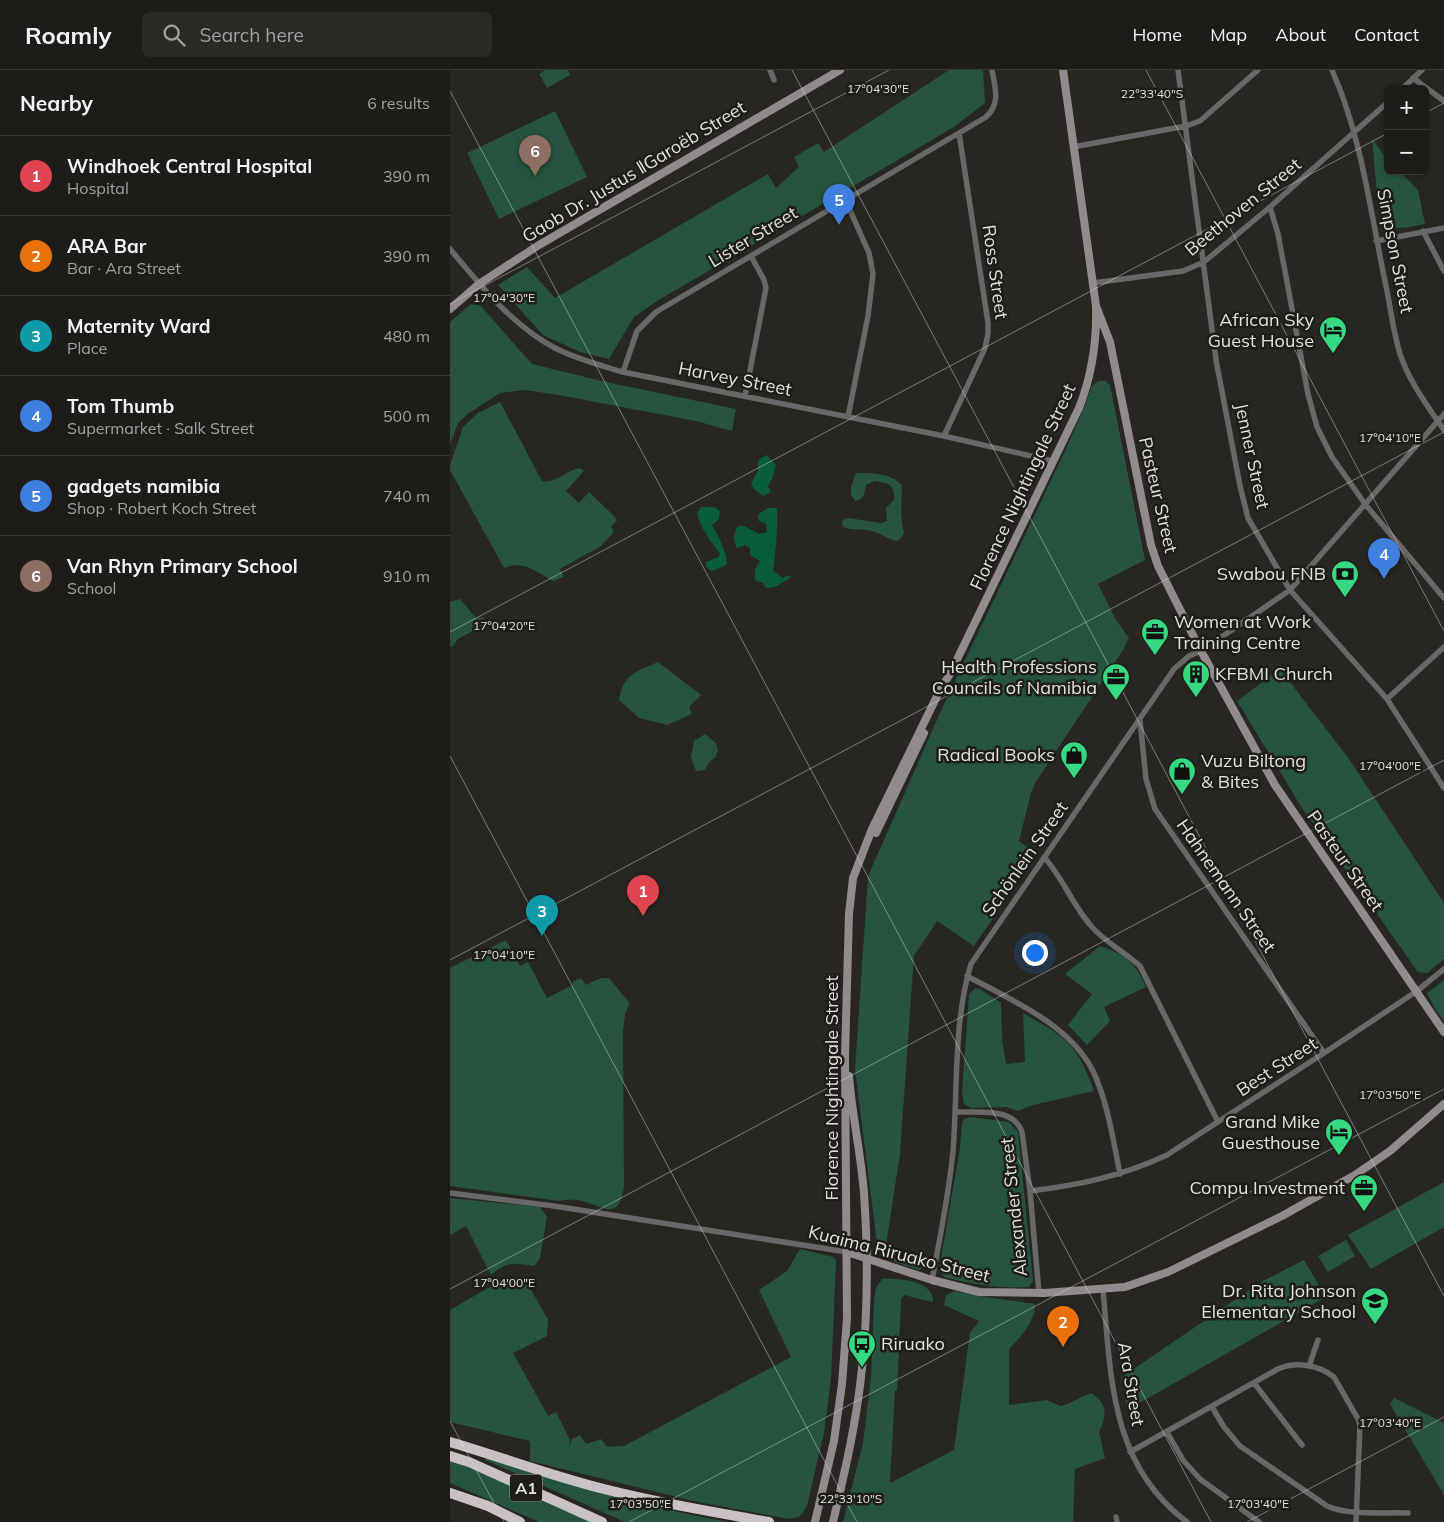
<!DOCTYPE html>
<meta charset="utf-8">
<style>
:root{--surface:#1e1c19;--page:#2b2926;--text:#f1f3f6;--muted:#a1a1a2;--line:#3c3a38;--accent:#36d881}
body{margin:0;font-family:Mulish,sans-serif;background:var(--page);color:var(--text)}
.controls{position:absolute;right:15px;top:15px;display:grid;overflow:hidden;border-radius:8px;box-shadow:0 1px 4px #0004}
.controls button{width:45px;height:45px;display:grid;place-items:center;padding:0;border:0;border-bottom:1px solid var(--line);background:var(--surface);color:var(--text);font:25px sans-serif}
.you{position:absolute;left:584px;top:882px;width:18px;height:18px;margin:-12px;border:4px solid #fff;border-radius:50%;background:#1a73e8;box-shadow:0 0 0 8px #1a73e833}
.badge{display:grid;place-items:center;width:32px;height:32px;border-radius:50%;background:var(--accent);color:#fff;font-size:16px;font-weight:700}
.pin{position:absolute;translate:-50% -41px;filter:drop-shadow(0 1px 2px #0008)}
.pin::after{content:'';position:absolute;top:26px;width:18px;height:15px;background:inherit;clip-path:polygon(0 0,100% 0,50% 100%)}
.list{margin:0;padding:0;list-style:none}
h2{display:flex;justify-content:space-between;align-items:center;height:65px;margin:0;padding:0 20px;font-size:21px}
h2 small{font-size:16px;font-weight:400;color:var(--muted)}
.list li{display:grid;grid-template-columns:32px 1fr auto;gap:15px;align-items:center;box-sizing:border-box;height:80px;padding:0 20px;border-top:1px solid var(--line)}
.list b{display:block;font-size:19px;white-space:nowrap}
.list p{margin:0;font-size:16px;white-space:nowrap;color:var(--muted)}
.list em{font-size:16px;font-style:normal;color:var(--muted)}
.icon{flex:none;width:28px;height:28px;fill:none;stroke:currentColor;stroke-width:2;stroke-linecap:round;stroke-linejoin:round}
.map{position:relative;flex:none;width:994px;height:1452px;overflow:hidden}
header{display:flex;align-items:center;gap:30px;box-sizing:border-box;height:70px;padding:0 25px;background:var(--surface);border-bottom:1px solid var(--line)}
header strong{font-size:24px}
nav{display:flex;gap:28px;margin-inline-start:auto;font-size:18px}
.search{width:350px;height:45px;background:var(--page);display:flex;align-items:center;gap:12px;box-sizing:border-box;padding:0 18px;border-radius:8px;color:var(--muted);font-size:19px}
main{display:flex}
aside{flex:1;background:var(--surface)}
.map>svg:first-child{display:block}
.green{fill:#27543e}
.forest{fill:#095d3d}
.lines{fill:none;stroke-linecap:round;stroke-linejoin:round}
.street{stroke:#6a6768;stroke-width:5.5}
.secondary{stroke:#908b8d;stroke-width:8}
.highway{stroke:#c9c1c3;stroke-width:10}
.ticks{fill:none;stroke:#e1e1dd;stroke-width:1;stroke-opacity:0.45}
.labels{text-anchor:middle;stroke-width:5;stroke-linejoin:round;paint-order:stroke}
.shield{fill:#1e1d18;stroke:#a6a6a2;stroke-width:1}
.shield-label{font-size:16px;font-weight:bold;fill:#e1e1dd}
.street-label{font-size:18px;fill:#e1e1dd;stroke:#1e1d18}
.poi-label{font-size:18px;fill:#e1e1dd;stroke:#1e1d18;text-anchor:end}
.ticks-label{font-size:12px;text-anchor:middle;fill:#e1e1dd;stroke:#1e1d18;stroke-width:5;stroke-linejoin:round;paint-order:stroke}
</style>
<header>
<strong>Roamly</strong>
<div class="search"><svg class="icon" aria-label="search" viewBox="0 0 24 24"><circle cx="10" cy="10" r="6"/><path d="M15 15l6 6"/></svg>Search here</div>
<nav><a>Home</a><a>Map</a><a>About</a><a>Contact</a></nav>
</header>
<main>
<aside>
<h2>Nearby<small>6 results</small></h2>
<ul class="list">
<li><span class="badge" style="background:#e0444e">1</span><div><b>Windhoek Central Hospital</b><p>Hospital</p></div><em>390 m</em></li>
<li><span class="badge" style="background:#e8710a">2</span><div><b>ARA Bar</b><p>Bar · Ara Street</p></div><em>390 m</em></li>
<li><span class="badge" style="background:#0f9aa8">3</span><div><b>Maternity Ward</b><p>Place</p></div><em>480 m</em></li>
<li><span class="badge" style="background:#3f7fe0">4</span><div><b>Tom Thumb</b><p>Supermarket · Salk Street</p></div><em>500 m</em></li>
<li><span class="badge" style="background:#3f7fe0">5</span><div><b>gadgets namibia</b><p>Shop · Robert Koch Street</p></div><em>740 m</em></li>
<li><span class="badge" style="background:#8d6e63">6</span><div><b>Van Rhyn Primary School</b><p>School</p></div><em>910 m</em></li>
</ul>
</aside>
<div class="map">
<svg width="994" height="1452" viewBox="0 0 994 1452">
<rect width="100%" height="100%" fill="#282621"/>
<path class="green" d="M95 0H118L120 5 97 18 89 4Z
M499 0H533L535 33 504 57 207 231 184 247 159 289 130 282 93 265 48 215 77 197 105 228 318 104 326 118 349 97 344 87 368 73 374 82Z
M105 41 137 107 49 149 17 83Z
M922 69 938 90V101H949L968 120 975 154C956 157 941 164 929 145Z
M21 234 30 235 82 294 156 312 286 339 282 361 246 351 103 324 74 320 50 323 19 343 8 353 0 374V252Z
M648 311H655L660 315 695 490 648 514 666 550 679 568 673 580 585 713 581 723 569 771 587 784 524 876 487 851 464 886 450 1084 435 1181 461 1189 474 1188 479 1189V1194L469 1200C454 1195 430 1190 427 1173L405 1000 418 806 494 634 616 379 635 335 642 316Z
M50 332 92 411C105 414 117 400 130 398L134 401 116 421 129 433 139 422 165 447 167 451 161 456 164 462 151 476 110 499 114 507 103 511C86 502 74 490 54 498L0 400V395L13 357 28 343Z
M406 403C423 403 440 403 452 415L451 444 454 464 448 471C438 470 431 463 422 461 412 458 403 461 394 457L392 454 393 450 398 448 431 453 437 451 436 438 444 430C445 414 439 413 424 411L416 415C414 423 415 429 406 431 396 423 403 413 406 403Z
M10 529 26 548H34V555L8 569 2 577H0V532Z
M208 592 251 625 239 637 242 644 217 655 189 648 169 630C173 604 186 602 208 592Z
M830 599 899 689 994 833V889L977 903 968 902 852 738 787 631Z
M255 664 266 673 268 680 265 688 260 691 255 700 246 701 241 687 244 671Z
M56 870 70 896 78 892 97 928 123 915 122 912 131 908 136 915 151 908H159L178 931 179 935 175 944 173 963 174 1115C170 1152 154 1137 132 1131 124 1129 117 1130 109 1131L0 1116V898Z
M650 876C675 884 686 893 696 917L654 937 660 951 637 975 618 955 642 924 615 904Z
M994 910V951L985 939 977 923Z
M526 918 530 919 551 933 552 969 556 994 575 992 573 943C615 967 628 974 644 1021L583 1035 568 1041 556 1037 521 1038 514 1034 512 1023 519 924Z
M520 1047 559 1052 568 1062 583 1211 579 1217C550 1219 522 1214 494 1207L490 1201V1194L510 1078 512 1054 514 1049Z
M994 1112V1157L921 1199 898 1165Z
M0 1128 90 1137 97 1147 90 1188 84 1196C63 1193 57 1191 41 1205L16 1156 0 1165Z
M896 1170 905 1186 878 1202 868 1186Z
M351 1179 383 1187 386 1190 381 1309 374 1363 358 1432 356 1438 349 1447 339 1449 248 1432 80 1391V1371L0 1352V1240C16 1232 63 1199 80 1208 80 1208 85 1213 85 1213L80 1218 98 1250 97 1266 63 1283 98 1346 106 1342 120 1370 119 1377 122 1369 130 1365 136 1374 151 1369 157 1377 174 1376 341 1287 309 1220 337 1201 348 1182Z
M854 1190 876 1227 677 1340 672 1307 811 1212Z
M432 1209C448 1208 484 1210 483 1232L454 1225 451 1229 447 1320 445 1321 440 1413 504 1380 520 1263 529 1251 494 1235 496 1225 504 1221 529 1226 585 1234C586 1250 570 1268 559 1279V1335L597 1330 610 1336 615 1335 641 1323C658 1333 657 1346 649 1362L655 1388 625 1399 623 1452H393L413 1373 421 1307 424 1230 426 1218Z
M944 1328 994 1353V1425L940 1334Z
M37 1387C117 1414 195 1437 278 1452H175L35 1390Z
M0 1390 36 1403 143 1452H89L0 1413Z"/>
<path class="forest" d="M317 385 326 395 322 409 318 416 321 422 313 426 304 419 301 413 308 401V392L311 388Z
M251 437H265L270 441 269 449 262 455C269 468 276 479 277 494L272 497 261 501 256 496V492L269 487 270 483C261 472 251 459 247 444Z
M318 438H327C328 459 326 479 323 500L332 508 341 505V507C333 512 326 519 316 518L313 513 305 510V500L310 491 300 485V478L295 475 287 478C283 471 283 463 288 456H294L309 464 317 462 316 454 309 451C306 443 312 442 318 438Z"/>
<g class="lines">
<path class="street" d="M320 0 324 10
M728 0 766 290 790 416 798 448 840 520 937 629 994 718
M882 0C913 70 921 147 937 221 941 241 945 274 953 292 962 315 980 340 994 360
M963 8 994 31
M952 19 972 0
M623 77 736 56 750 51 808 0
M395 129 419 183 423 204 418 246 398 347
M820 137 828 164 858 324 867 357 882 387 915 434 994 528
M973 161 994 201
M926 171 994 158
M0 179C29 214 63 256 105 278 126 289 150 295 173 302L494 366 603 391
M643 213 733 201 754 192 820 137 938 32
M173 302 187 261 206 242 536 47C551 33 545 18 542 0
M295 326 316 218 314 210 301 186
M494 366 535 278 538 264V253L509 63
M937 629 994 577
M690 650 696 709 705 739 874 983
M594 787C613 808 623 836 642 857 656 873 675 882 690 896L768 1052
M517 906C561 930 619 954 643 1001 658 1033 663 1070 670 1104
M506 1042C528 1043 564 1037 572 1062L580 1121 589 1223
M580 1121C630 1115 672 1106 717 1085L874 983 967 921 994 899
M0 1123 104 1136 397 1182
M482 1210C490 1167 499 1124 503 1081 508 1020 503 953 521 894L724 599 739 586 751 581 840 520 994 344
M653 1220C661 1306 660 1395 737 1452
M859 1296 868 1270
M804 1313 852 1375
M762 1337 774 1357 790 1376 877 1436C899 1446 934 1442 958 1443
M717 1362 733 1390 750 1409 809 1452
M680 1382 828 1299C846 1291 869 1295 884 1307L908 1349 910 1355 906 1452
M666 1447 667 1452"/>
<path class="secondary" d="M613 0 646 236 660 272 701 475 708 496 751 581 825 715 994 962
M0 239 29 214 89 175 390 0
M426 763 474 663
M397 1182 482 1210 529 1222 594 1223 675 1217 718 1202 832 1146 905 1105 940 1081 994 1034
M365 1452 384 1371 392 1314 397 1248 395 987 399 844 403 808 422 759 490 620 500 604 629 338C642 305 647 271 646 236
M383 1452C395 1401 407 1350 412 1298 418 1241 418 1181 414 1123 411 1084 402 1045 399 1006"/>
<path class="highway" d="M0 1372C51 1387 102 1406 154 1419 208 1433 264 1442 319 1452
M0 1386 19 1392 152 1452
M0 1423 38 1436 70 1452"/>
</g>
<path class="ticks" d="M342 0 994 1226M696 0 994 561M0 21 761 1452M975 43 994 33M0 234 439 0M0 562 938 63M0 686 407 1452M0 890 994 362M0 1219 994 690M0 1351 54 1452M179 1452 994 1019M797 1452 994 1347"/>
<defs>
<g id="hotel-pin" transform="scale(1.4375)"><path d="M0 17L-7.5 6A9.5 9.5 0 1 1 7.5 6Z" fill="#36d881" stroke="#1e1d18"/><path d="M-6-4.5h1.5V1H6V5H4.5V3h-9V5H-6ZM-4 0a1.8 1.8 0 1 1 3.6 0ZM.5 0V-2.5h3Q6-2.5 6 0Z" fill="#111"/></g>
<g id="bank-pin" transform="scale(1.4375)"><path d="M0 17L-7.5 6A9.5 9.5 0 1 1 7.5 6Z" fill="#36d881" stroke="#1e1d18"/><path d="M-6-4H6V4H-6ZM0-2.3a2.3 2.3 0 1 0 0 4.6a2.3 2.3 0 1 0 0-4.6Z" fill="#111"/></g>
<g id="office-pin" transform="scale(1.4375)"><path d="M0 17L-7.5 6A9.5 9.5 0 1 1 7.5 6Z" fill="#36d881" stroke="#1e1d18"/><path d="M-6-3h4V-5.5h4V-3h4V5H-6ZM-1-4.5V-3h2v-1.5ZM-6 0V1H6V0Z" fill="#111"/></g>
<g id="building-pin" transform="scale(1.4375)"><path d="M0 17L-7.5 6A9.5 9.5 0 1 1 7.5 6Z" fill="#36d881" stroke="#1e1d18"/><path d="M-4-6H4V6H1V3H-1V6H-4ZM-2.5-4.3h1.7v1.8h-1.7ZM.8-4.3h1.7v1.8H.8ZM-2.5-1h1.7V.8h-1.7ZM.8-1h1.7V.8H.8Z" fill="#111"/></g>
<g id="shop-pin" transform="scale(1.4375)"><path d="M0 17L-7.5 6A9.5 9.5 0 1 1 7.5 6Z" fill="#36d881" stroke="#1e1d18"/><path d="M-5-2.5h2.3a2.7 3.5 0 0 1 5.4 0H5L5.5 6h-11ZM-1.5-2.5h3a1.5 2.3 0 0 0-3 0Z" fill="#111"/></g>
<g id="school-pin" transform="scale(1.4375)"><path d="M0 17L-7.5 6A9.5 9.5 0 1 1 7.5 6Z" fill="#36d881" stroke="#1e1d18"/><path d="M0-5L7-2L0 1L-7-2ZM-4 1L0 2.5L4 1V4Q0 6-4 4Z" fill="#111"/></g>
<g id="bus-pin" transform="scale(1.4375)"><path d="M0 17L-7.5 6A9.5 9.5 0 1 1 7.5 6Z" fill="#36d881" stroke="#1e1d18"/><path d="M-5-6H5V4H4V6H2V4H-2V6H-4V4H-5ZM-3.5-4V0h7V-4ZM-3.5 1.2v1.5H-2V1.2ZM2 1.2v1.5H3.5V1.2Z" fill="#111"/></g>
</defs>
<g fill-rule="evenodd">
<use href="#hotel-pin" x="883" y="260"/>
<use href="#bank-pin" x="895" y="504"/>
<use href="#office-pin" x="705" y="562"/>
<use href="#building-pin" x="746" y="604"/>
<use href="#office-pin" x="666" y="607"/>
<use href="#shop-pin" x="624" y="685"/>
<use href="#shop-pin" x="732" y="701"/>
<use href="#hotel-pin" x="889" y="1062"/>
<use href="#office-pin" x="914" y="1118"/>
<use href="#school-pin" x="925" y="1231"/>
<use href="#bus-pin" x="412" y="1274"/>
</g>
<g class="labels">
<rect class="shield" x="60" y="1404.5" width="32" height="27" rx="4"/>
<g class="shield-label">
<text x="76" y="1424">A1</text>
</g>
<g class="street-label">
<text transform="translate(184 102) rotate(-31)" y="6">Gaob Dr. Justus ǁGaroëb Street</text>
<text transform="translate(793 137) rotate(-39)" y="6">Beethoven Street</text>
<text transform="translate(303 167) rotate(-31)" y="6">Lister Street</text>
<text transform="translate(945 181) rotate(79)" y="6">Simpson Street</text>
<text transform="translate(545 202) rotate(82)" y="6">Ross Street</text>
<text transform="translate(285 309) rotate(11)" y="6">Harvey Street</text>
<text transform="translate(802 386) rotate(78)" y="6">Jenner Street</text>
<text transform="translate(573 417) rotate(-65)" y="6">Florence Nightingale Street</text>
<text transform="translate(708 425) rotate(77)" y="6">Pasteur Street</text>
<text transform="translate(575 789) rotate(-55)" y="6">Schönlein Street</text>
<text transform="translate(895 791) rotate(55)" y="6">Pasteur Street</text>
<text transform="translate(776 816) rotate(55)" y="6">Hahnemann Street</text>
<text transform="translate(827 997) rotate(-33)" y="6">Best Street</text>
<text transform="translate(382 1018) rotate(-90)" y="6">Florence Nightingale Street</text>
<text transform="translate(564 1137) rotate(-96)" y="6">Alexander Street</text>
<text transform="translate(449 1184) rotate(14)" y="6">Kuaima Riruako Street</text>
<text transform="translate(681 1314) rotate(80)" y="6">Ara Street</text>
</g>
<g class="poi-label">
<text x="864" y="256">African Sky<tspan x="864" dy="21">Guest House</tspan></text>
<text x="876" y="510">Swabou FNB</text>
<text x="724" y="558" text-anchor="start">Women at Work<tspan x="724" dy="21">Training Centre</tspan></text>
<text x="647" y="603">Health Professions<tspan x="647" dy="21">Councils of Namibia</tspan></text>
<text x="765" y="610" text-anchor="start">KFBMI Church</text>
<text x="605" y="691">Radical Books</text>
<text x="751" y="697" text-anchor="start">Vuzu Biltong<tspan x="751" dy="21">&amp; Bites</tspan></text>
<text x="870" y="1058">Grand Mike<tspan x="870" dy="21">Guesthouse</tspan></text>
<text x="895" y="1124">Compu Investment</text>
<text x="906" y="1227">Dr. Rita Johnson<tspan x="906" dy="21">Elementary School</tspan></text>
<text x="431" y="1280" text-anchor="start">Riruako</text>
</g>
</g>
<g class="ticks-label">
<text x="428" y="23">17°04'30"E</text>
<text x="702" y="28">22°33'40"S</text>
<text x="54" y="232">17°04'30"E</text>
<text x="940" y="372">17°04'10"E</text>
<text x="54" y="560">17°04'20"E</text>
<text x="940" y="700">17°04'00"E</text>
<text x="54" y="889">17°04'10"E</text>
<text x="940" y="1029">17°03'50"E</text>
<text x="54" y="1217">17°04'00"E</text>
<text x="940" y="1357">17°03'40"E</text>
<text x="401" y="1433">22°33'10"S</text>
<text x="190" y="1438">17°03'50"E</text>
<text x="808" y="1438">17°03'40"E</text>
</g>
</svg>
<div class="controls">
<button>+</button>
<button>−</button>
</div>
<div class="you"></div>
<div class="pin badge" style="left:193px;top:846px;background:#e0444e">1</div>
<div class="pin badge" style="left:613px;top:1277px;background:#e8710a">2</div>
<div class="pin badge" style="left:92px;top:866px;background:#0f9aa8">3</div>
<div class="pin badge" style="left:934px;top:509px;background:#3f7fe0">4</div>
<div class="pin badge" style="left:389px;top:155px;background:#3f7fe0">5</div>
<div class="pin badge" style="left:85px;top:106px;background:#8d6e63">6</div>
</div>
</main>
